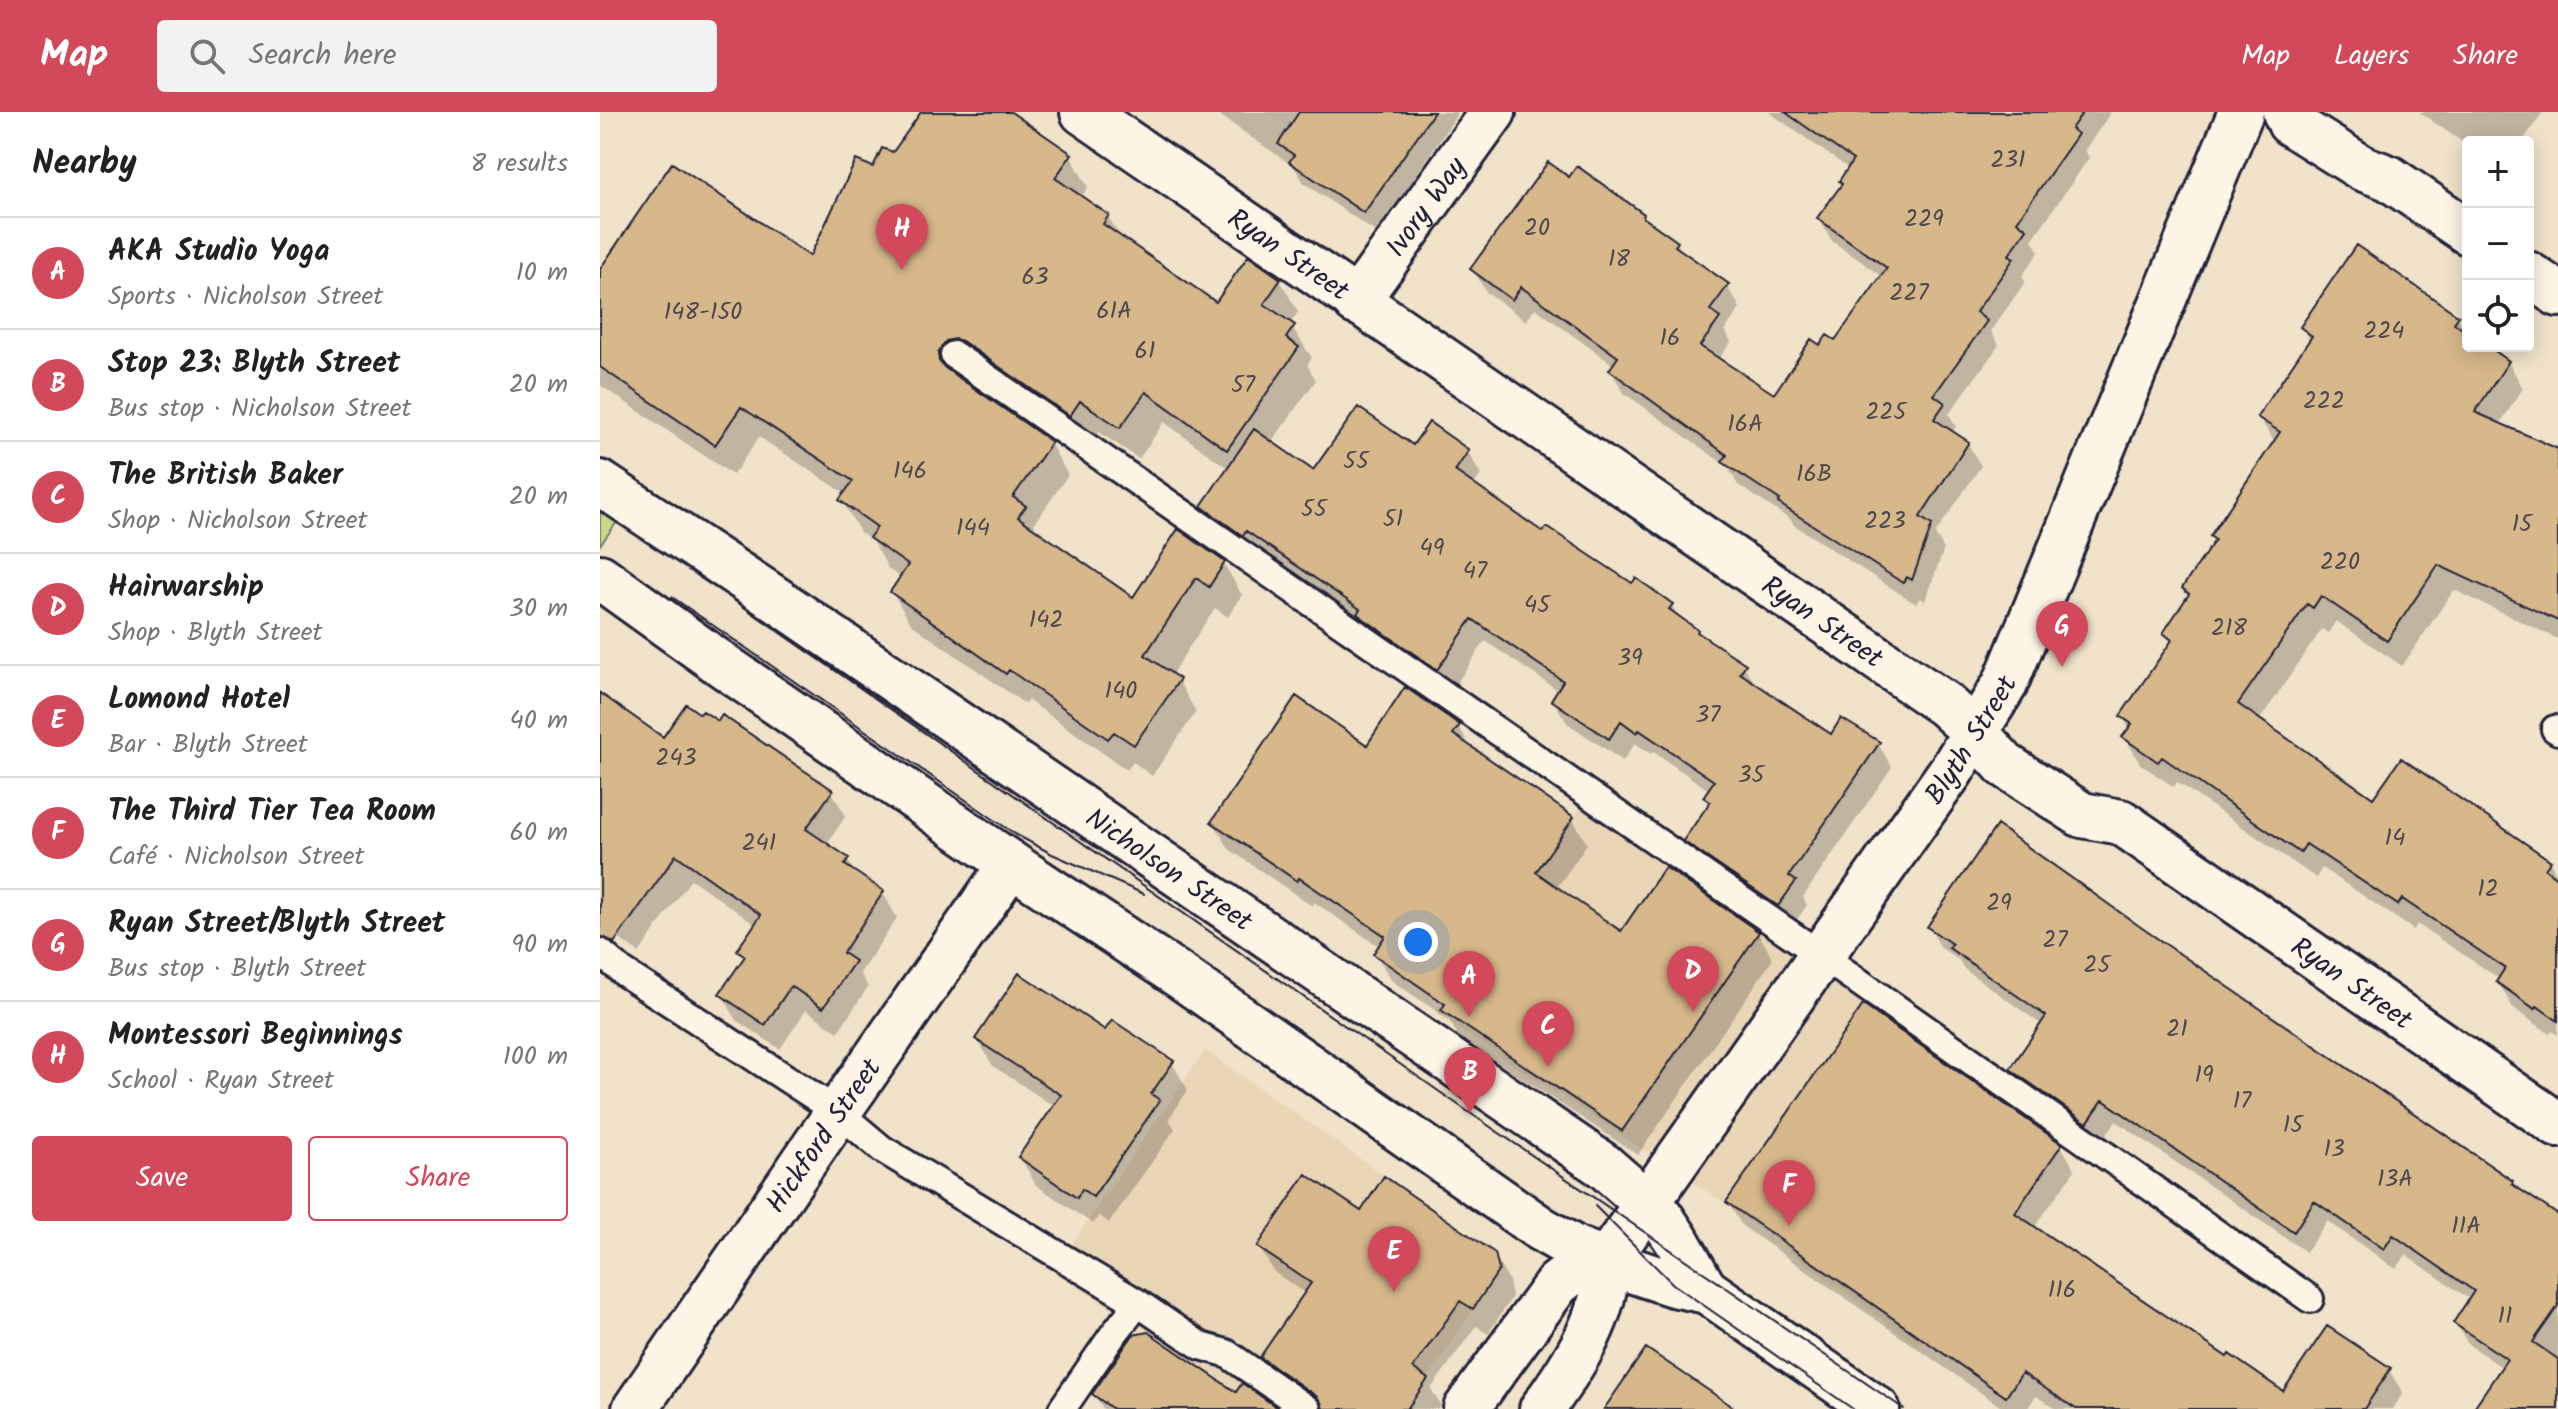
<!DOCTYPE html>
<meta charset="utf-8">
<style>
:root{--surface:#fff;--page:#f2f2f2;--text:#222;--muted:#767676;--line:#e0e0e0;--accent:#d1495b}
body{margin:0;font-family:Kalam,sans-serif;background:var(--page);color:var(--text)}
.controls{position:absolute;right:24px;top:24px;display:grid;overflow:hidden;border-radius:8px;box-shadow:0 4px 20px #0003}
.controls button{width:72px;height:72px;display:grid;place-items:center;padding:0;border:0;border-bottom:2px solid var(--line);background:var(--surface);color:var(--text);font:40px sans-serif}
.you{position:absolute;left:818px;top:830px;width:28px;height:28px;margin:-20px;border:6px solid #fff;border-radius:50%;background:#1a73e8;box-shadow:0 0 0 12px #1a73e833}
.badge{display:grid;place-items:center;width:52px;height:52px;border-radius:50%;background:var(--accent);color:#fff;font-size:26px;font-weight:700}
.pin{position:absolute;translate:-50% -66px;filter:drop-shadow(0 2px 4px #0008)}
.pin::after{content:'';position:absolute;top:42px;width:28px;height:24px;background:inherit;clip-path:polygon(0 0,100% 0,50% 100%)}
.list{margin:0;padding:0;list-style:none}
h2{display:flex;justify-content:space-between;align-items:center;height:104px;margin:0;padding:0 32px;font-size:34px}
h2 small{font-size:26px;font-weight:400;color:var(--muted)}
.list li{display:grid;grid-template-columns:52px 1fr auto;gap:24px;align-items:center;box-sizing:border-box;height:112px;padding:0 32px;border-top:2px solid var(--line)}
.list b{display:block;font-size:30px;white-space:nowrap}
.list p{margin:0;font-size:26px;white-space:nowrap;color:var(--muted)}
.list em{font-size:26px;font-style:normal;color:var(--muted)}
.actions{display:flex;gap:16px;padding:24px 32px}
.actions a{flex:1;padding:18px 0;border:2px solid var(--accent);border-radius:8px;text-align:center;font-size:28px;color:var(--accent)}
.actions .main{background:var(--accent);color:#fff}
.icon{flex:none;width:44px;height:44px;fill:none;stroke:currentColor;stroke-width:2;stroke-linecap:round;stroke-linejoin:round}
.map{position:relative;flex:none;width:1958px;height:1297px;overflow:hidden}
header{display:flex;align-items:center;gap:48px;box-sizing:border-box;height:112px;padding:0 40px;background:var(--accent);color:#fff}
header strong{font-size:38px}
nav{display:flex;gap:44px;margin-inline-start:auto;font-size:28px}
.search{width:560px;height:72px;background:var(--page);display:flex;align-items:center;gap:20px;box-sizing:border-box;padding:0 28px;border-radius:8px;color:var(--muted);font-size:30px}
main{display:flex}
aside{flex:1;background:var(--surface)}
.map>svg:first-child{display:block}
.built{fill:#e9d6b7}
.green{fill:#cbd88b;stroke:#767d63;stroke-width:2}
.shadow{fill:#0003}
.building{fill:#d7b88b;stroke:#22223b;stroke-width:2}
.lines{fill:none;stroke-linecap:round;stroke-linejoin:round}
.service-casing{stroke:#22223b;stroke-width:32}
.minor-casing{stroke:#22223b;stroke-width:50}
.tertiary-casing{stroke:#22223b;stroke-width:50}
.primary-casing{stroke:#22223b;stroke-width:50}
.service{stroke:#fcf5e5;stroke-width:26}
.minor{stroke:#fcf5e5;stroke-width:44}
.tertiary{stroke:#fcf5e5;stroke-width:44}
.primary{stroke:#fcf5e5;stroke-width:44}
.tram{stroke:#22223b;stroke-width:2}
.labels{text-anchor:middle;stroke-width:7;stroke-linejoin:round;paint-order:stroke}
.number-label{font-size:24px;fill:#4f484f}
.street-label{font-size:28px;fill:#22223b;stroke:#fcf5e5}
</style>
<header>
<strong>Map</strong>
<div class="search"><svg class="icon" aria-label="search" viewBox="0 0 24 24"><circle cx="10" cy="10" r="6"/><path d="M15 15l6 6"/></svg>Search here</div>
<nav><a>Map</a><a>Layers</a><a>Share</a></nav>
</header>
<main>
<aside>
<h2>Nearby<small>8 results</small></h2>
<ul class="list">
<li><span class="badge">A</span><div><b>AKA Studio Yoga</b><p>Sports · Nicholson Street</p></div><em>10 m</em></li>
<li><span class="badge">B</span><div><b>Stop 23: Blyth Street</b><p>Bus stop · Nicholson Street</p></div><em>20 m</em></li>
<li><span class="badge">C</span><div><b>The British Baker</b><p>Shop · Nicholson Street</p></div><em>20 m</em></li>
<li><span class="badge">D</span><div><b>Hairwarship</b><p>Shop · Blyth Street</p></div><em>30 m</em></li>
<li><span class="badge">E</span><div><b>Lomond Hotel</b><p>Bar · Blyth Street</p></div><em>40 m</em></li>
<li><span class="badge">F</span><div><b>The Third Tier Tea Room</b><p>Café · Nicholson Street</p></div><em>60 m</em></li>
<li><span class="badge">G</span><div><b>Ryan Street/Blyth Street</b><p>Bus stop · Blyth Street</p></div><em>90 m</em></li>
<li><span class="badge">H</span><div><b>Montessori Beginnings</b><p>School · Ryan Street</p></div><em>100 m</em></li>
</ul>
<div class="actions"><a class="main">Save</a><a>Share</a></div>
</aside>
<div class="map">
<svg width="1958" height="1297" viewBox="0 0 1958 1297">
<rect width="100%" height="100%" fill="#f1e3ca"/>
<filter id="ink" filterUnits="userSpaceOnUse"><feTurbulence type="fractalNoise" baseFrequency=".0125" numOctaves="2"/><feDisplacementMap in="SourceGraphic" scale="16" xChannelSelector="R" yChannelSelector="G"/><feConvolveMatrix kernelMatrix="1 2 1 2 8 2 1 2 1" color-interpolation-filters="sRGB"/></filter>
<g filter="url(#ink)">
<path class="built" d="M982 694 1161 817 1467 1016 1318 1234 1123 1090 837 903Z
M605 938 895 1141 899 1158 807 1297H661L548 1220 453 1159Z"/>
<path class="green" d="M0 391 22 403 0 433Z"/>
<path class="shadow" d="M323 0H408L470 43 488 75 481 86 508 104 521 127 617 193 680 168 698 200 690 212 712 246 707 253 716 268 671 331 714 361 814 336 868 340 881 363 873 374 943 423 1032 474 1072 493 1079 507 1100 524 1144 554 1156 573 1231 624 1278 632 1292 655 1203 785 1207 793 1191 816 1099 752 1086 729 1110 693 1106 685 1110 679 1052 639 1051 642 1035 631 1023 649 967 611 953 588 959 579 885 529 851 580 616 418 603 395 629 357 564 310 539 347 499 320 489 334 364 260 359 268 450 331 468 363 434 412 439 421 534 487 624 452 642 483 628 505 615 496 571 563 578 568 596 600 552 664 533 650 527 658 428 588 425 592 311 512 292 480 302 466 289 458 273 429 260 420 242 389 246 382 159 325 133 363 0 273V161L210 147 273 58 293 42Z
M615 0H856V4L777 121 704 71 694 55Z
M1169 0H1511L1485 38 1489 46 1432 128 1439 140 1422 164 1425 170 1391 219 1399 233 1349 302 1356 315 1352 321 1368 332 1381 354 1335 422 1344 437 1325 489 1320 486 1316 492 1194 413 1191 408 1138 373 1128 355 1024 281 1011 259 1015 254 935 196 926 209 886 180 873 157 970 67 1043 104 1046 109 1077 131 1083 142 1127 174 1140 196 1125 218 1131 230 1118 248 1174 285 1220 236 1235 231 1283 165 1232 129 1219 107 1243 73 1249 57Z
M1819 0H1943L1922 30H1868V34Z
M1857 205 1868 223V234H1884L1908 250 1923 276 1899 313 1958 339V527L1854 478 1802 554 1736 509 1728 521 1722 517 1659 609 1774 689 1950 750 1958 765V923L1952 919 1950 922 1913 896 1898 870 1900 867 1817 812 1814 818 1722 756 1716 766 1577 670 1574 675 1540 652 1525 625 1530 618 1522 604 1572 532 1565 522 1589 485 1584 477 1615 430 1612 424 1675 331 1659 305 1711 230 1702 215Z
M0 584 64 627 231 679 246 704 226 733 247 747 256 763 283 781 297 806 260 861 268 875 238 920 206 898 180 937 136 908 122 882 145 848 139 838 156 813 91 767 39 841 18 826 14 833 0 824Z
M858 614 872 637 972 706 987 732 956 777 1021 822 1158 821 1173 847 1038 1043 858 924 849 908 791 868 776 842 780 835 714 790 712 794 629 737 614 711 767 635Z
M1329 815 1540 817 1912 1071 1915 1076 1958 1105V1297H1886L1903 1256 1868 1232 1856 1211 1871 1188 1806 1143 1796 1157 1727 1109 1706 1140 1516 1009 1500 1031 1425 978 1412 957 1442 913 1364 857 1359 848 1341 836Z
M1264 895 1461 1034 1475 1058 1434 1116 1628 1248 1684 1282 1789 1258 1803 1281 1793 1297H1456L1436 1284 1427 1297H1404L1142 1114 1128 1090Z
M506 920 572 951 588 978 569 1007 575 1017 509 1111 499 1103 493 1112 436 1073 420 1045 455 995 393 954 377 927Z
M762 1101 894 1143 909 1169 912 1185 888 1222 876 1214 831 1277 841 1294 839 1297H713L677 1271 662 1245 706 1182 674 1160 659 1135Z
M494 1282H636L675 1297H503Z"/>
<path class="building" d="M321 0H411L472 42 455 66 509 103 503 112 616 190 648 144 681 167 664 192 695 213 686 226 699 235 627 338 546 280 520 316 480 289 470 304 362 229 355 227 346 229 338 241 339 249 345 256 452 330 413 385 426 394 418 405 533 485 578 417 625 450 609 475 596 466 545 543 580 567 534 633 514 620 508 627 409 558 406 562 290 480 308 453 269 426 277 415 239 388 253 369 141 295 115 333 0 255V157L72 51 210 144 256 48 273 55 282 36 293 40Z
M699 0H834L764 101 689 50 694 43 678 32Z
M1185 0H1483L1471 17 1478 22 1417 109 1427 117 1409 143 1414 146 1376 200 1387 209 1334 283 1345 291 1334 307 1369 330 1320 405 1332 413 1312 468 1307 465 1303 471 1178 391 1180 388 1122 350 1127 343 1009 258 1018 245 921 175 912 188 870 157 948 50 969 65 977 54 1044 102 1043 105 1078 130 1075 134 1129 172 1110 198 1120 206 1100 234 1174 282 1211 227 1220 233 1227 223 1235 228 1287 156 1217 106 1242 72 1239 69 1253 48Z
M1756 133 1859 204 1854 211 1868 221V234H1888L1909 249 1875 300 1958 337V509L1838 453 1787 529 1721 484 1713 496 1707 492 1638 592 1773 686 1801 646 1951 749 1945 757 1958 767V909L1937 894 1935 897 1896 870 1905 856 1802 787 1798 793 1706 732 1700 741 1562 645 1558 650 1522 625 1532 612 1520 604 1572 528 1563 521 1589 482 1582 476 1615 428 1610 424 1680 320 1657 305 1712 224 1700 215Z
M758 295 813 333 829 310 869 338 855 359 943 420 947 415 1032 471 1036 466 1073 492 1069 497 1098 518 1097 520 1146 552 1140 561 1231 622 1241 606 1280 630 1189 764 1196 769 1178 794 1083 729 1110 690 1103 685 1114 669 1039 618 1037 621 1021 609 1009 627 951 588 963 569 872 507 837 558 757 502 760 497 646 419 643 424 601 394 654 317 713 358Z
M805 575 860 613 853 622 974 705 936 760 980 791 1021 819 1065 755 1159 820 1022 1019 841 898 845 892 773 842 785 824 699 766 697 769 611 710 696 584 767 633Z
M0 581 63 625 86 592 100 602 103 599 118 609 122 603 233 678 206 717 249 746 245 753 284 779 243 841 255 849 223 896 191 874 165 913 119 882 145 844 137 838 161 803 76 743 14 831 0 824Z
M1397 713 1542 816 1913 1069 1912 1072 1958 1103V1194L1933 1230 1958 1247V1297H1873L1907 1247 1853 1211 1874 1179 1793 1123 1784 1137 1714 1089 1694 1120 1503 988 1487 1011 1410 957 1446 904 1349 836 1352 832 1327 815Z
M419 861 505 918 512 908 574 949 551 982 560 988 493 1085 482 1077 477 1086 418 1045 461 983 375 927Z
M1263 893 1462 1032 1415 1101 1627 1245 1629 1242 1683 1279 1727 1214 1791 1256 1764 1297H1476L1422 1261 1406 1285 1126 1090Z
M706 1062 761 1099 784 1064 895 1141 899 1158 873 1197 860 1189 813 1256 828 1267 807 1297H723L721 1290 716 1284 660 1245 711 1171 657 1135Z
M548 1220 636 1280 642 1271 679 1297H513L492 1282 533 1223Z
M1046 1236 1136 1297H1004Z"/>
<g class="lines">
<g class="service-casing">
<path id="service" d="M354 243 1222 844 1710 1187
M1955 617 1958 619
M0 840 23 860 238 1000 282 1037 538 1191 601 1234 626 1241 707 1297
M462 1297 513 1223 538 1191"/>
</g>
<g class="minor-casing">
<g id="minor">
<path id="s1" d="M483 0 1344 592 1375 620 1405 653 1482 703 1521 710 1958 1013"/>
<path d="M1685 0 1690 11 1762 56 1789 66 1868 120"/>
<path d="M1928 162 1958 182"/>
<path id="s2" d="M756 190 893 0"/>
<path id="s3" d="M35 1297 238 1000 411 752"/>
</g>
</g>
<g class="tertiary-casing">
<g id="tertiary">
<path d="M866 1297 957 1172C972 1159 987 1152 1007 1148"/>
<path id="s4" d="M942 1297C973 1254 1007 1203 1007 1148L1351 659 1405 572 1641 0"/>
</g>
</g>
<g class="primary-casing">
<g id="primary">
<path id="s5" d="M0 371 174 486 1004 1054 1059 1102 1076 1127 1105 1178"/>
<path d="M0 465 117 549 411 752 583 866 941 1117 976 1137 1031 1158 1073 1172 1107 1179 1277 1297"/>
</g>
</g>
<use href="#service" class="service"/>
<use href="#minor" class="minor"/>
<use href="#tertiary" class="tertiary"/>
<use href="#primary" class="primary"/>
<path class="tram" d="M91 458 870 1001 1304 1297
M72 485 415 722 452 742 544 782
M995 1094 1073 1172 1253 1297"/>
</g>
</g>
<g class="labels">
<g class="number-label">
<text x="1408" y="55">231</text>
<text x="1324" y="114">229</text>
<text x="937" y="123">20</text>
<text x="1019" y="154">18</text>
<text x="435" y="172">63</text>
<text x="1309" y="188">227</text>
<text x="514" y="206">61A</text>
<text x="103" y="207">148-150</text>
<text x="1784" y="226">224</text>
<text x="1070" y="233">16</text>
<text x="545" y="246">61</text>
<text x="643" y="280">57</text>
<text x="1724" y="296">222</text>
<text x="1286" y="307">225</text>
<text x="1145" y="319">16A</text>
<text x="756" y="356">55</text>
<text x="310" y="366">146</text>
<text x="1214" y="369">16B</text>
<text x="714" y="404">55</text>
<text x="793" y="414">51</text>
<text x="1285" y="416">223</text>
<text x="1922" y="419">15</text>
<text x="373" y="423">144</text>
<text x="832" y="443">49</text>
<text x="1740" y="457">220</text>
<text x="875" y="466">47</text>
<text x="937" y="500">45</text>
<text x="446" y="515">142</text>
<text x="1629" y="523">218</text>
<text x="1030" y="553">39</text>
<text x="521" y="586">140</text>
<text x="1108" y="610">37</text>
<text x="76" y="653">243</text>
<text x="1151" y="670">35</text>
<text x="1795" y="733">14</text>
<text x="159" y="738">241</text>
<text x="1888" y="784">12</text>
<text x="1399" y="798">29</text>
<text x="1455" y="835">27</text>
<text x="1497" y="860">25</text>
<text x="1577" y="924">21</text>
<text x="1604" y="970">19</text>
<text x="1642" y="996">17</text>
<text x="1693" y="1020">15</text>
<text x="1734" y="1044">13</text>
<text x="1795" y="1074">13A</text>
<text x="1866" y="1121">11A</text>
<text x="1462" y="1185">116</text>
<text x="1905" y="1211">11</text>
</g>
<g class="street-label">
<text dy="10" stroke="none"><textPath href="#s2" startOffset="118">Ivory Way</textPath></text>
<text dy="10" stroke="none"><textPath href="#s1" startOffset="250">Ryan Street</textPath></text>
<text dy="10" stroke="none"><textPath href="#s1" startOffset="898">Ryan Street</textPath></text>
<text dy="10" stroke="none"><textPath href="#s4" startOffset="800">Blyth Street</textPath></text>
<text dy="10" stroke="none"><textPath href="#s5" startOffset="688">Nicholson Street</textPath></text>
<text dy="10" stroke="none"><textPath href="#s1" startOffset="1544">Ryan Street</textPath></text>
<text dy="10" stroke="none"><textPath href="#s3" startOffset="332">Hickford Street</textPath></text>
</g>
</g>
</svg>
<div class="controls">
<button>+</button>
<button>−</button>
<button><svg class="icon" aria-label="locate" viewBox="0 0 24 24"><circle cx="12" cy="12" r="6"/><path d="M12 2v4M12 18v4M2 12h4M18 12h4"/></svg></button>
</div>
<div class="you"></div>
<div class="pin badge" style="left:869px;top:905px">A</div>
<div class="pin badge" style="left:870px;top:1001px">B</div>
<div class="pin badge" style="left:948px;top:955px">C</div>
<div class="pin badge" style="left:1093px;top:900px">D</div>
<div class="pin badge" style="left:794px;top:1180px">E</div>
<div class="pin badge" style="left:1189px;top:1114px">F</div>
<div class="pin badge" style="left:1462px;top:555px">G</div>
<div class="pin badge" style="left:302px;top:158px">H</div>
</div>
</main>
